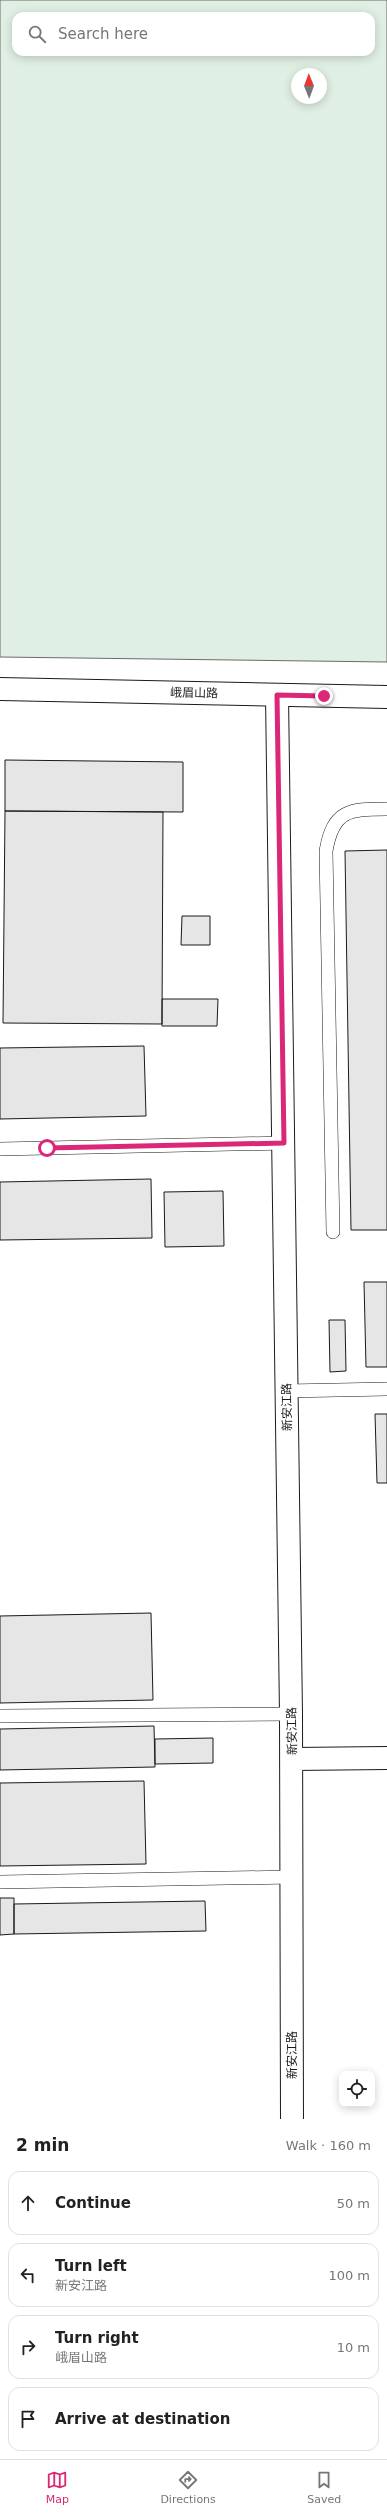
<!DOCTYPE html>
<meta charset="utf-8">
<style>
:root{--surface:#fff;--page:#f6f6f6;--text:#222;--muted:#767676;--line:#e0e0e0;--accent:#db2777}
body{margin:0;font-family:"DejaVu Sans","Noto Sans SC",sans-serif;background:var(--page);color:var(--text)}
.controls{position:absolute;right:12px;bottom:12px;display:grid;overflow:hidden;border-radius:8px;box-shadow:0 2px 10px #0003}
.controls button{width:36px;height:36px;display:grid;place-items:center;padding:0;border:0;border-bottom:1px solid var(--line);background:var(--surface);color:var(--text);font:20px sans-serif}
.compass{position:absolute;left:291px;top:68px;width:36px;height:36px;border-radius:50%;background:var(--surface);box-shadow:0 2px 10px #0003;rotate:359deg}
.stop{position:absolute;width:12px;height:12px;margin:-9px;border:3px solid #db2777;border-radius:50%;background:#fff}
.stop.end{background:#db2777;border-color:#fff;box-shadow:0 1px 4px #0008}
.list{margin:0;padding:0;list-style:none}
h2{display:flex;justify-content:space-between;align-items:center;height:52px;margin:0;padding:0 16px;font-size:17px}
h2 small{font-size:13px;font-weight:400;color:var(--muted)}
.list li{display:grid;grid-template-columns:26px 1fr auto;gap:12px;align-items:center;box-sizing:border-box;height:64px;margin:0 8px 8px;padding:0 8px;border:1px solid var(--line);border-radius:12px}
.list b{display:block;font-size:15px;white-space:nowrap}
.list p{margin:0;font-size:13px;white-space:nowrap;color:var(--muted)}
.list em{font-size:13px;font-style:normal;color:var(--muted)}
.icon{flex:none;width:22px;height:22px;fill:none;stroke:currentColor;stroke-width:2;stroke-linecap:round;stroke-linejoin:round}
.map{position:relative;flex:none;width:387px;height:2119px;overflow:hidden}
.search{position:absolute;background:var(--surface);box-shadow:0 2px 10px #0003;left:12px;right:12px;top:12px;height:44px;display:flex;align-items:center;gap:10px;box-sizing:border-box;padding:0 14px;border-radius:12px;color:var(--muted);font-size:15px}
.sheet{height:340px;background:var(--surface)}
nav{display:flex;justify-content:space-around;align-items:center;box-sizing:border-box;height:56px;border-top:1px solid var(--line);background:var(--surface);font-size:11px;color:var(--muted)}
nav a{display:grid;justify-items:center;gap:2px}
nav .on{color:var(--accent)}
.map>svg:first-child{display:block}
.green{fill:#e0efe3;stroke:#6a6a6a;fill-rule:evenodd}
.building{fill:#e6e6e6;stroke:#1a1a1a}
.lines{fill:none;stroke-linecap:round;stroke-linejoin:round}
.service-casing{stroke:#1a1a1a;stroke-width:14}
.minor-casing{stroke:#1a1a1a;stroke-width:24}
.tertiary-casing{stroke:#1a1a1a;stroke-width:24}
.service{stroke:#fff;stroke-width:13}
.minor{stroke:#fff;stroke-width:22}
.tertiary{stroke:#fff;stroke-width:22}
.route{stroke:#db2777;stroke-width:5}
.labels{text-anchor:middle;stroke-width:3;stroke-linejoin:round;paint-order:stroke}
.street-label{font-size:12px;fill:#1a1a1a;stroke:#fff}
</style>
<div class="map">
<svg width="387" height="2119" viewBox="0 0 387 2119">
<rect width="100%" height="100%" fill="#fff"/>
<path class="green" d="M0 0H387V662L0 657ZM16 16H371V52H16ZM297 74H321V98H297Z"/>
<path class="building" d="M5 760 183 762V812L5 811Z
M5 811 163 812 162 1024 3 1023Z
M387 850V1230H351L345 851Z
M182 916H210V945H181Z
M162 999H218L217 1026H162Z
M144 1046 146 1116 0 1119V1048Z
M151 1179 152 1238 0 1240V1182Z
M223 1191 224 1246 165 1247 164 1192Z
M364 1282H387V1367H366Z
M329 1320H345L346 1371 330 1372Z
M375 1414H387V1483H377Z
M151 1613 153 1700 0 1703V1616Z
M154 1726 155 1767 0 1770V1729Z
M213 1738V1763L155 1764V1739Z
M144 1781 146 1864 0 1866V1783Z
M0 1898H14V1934L0 1935Z
M205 1901 206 1931 14 1934V1904Z"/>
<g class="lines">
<g class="service-casing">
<path id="service" d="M0 1149 284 1143
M333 1232 326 851C333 810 349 809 387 809
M287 1391 387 1389
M0 1716 291 1714
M0 1882 292 1877"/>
</g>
<g class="minor-casing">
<path id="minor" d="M277 695 291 1714 292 2119
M292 1759 387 1758"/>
</g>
<g class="tertiary-casing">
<path id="tertiary" d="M0 689 387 697"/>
</g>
<use href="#service" class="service"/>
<use href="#minor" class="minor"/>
<use href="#tertiary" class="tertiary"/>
</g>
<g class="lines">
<path class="route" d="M47 1148 284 1143 277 695 324 696"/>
</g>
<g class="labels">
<g class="street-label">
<text transform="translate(194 693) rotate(1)" y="4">峨眉山路</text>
<text transform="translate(287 1407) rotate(-91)" y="4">新安江路</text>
<text transform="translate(292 1731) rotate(-91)" y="4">新安江路</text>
<text transform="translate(292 2055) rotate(-90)" y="4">新安江路</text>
</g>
</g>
</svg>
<div class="controls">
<button><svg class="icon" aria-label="locate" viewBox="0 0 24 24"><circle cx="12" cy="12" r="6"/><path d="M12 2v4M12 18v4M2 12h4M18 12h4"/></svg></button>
</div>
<svg class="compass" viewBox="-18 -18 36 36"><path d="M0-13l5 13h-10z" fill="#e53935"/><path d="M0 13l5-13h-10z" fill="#767676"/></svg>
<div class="stop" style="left:47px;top:1148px"></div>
<div class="stop end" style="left:324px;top:696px"></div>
<div class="search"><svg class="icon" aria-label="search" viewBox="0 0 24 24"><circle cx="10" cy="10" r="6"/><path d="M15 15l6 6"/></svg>Search here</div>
</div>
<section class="sheet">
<h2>2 min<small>Walk · 160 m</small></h2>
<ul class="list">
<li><svg class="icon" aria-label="ahead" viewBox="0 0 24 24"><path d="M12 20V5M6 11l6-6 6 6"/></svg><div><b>Continue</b></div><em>50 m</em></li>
<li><svg class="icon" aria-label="left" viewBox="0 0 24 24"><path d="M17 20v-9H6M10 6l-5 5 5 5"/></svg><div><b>Turn left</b><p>新安江路</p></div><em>100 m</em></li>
<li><svg class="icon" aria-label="right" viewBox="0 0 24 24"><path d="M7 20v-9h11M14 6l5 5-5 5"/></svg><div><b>Turn right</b><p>峨眉山路</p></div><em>10 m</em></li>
<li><svg class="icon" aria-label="arrive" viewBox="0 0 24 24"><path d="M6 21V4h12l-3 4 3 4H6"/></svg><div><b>Arrive at destination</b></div></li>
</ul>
</section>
<nav>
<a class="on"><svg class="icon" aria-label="map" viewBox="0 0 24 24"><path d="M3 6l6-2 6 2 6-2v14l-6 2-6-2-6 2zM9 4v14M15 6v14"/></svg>Map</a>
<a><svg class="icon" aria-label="directions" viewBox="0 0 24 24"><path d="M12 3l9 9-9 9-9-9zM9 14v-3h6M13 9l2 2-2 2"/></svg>Directions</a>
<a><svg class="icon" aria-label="saved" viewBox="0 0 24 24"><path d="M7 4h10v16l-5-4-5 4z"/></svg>Saved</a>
</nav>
